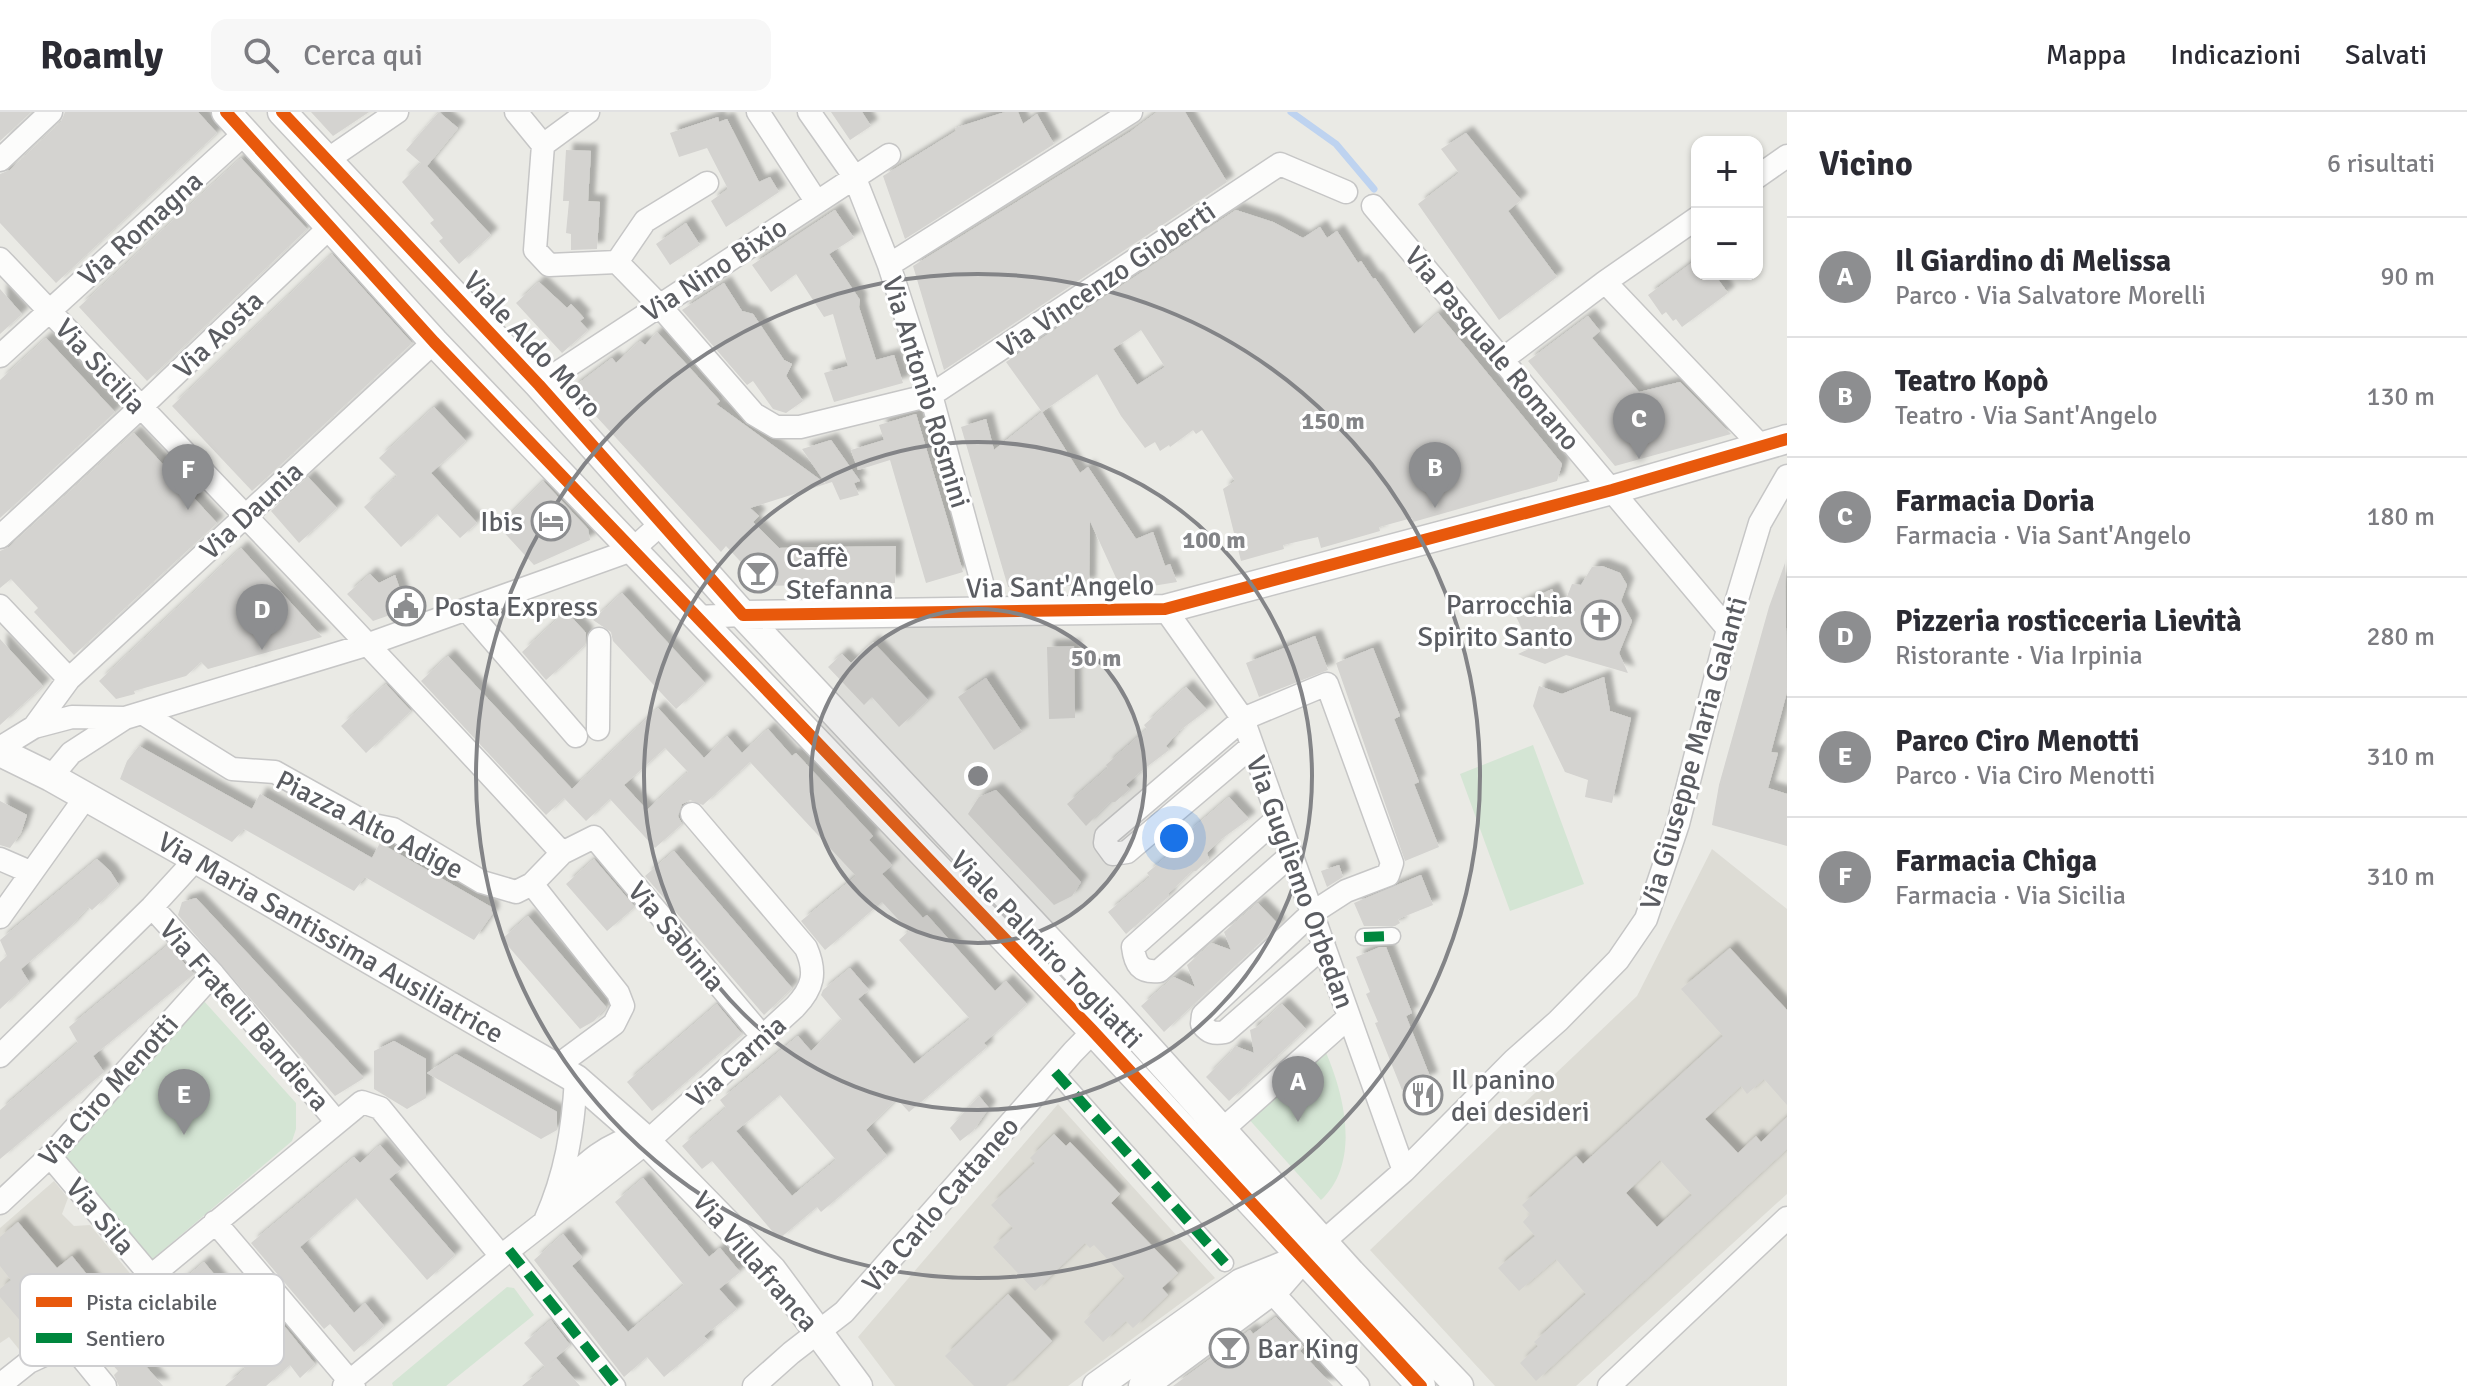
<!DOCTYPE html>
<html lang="it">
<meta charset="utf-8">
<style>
:root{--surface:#fff;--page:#f7f7f7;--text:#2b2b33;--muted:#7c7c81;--line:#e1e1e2;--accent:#8d8e90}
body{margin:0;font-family:Signika,sans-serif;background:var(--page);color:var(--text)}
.controls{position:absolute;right:24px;top:24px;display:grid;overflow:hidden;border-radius:16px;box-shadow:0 2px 6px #0004}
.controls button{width:72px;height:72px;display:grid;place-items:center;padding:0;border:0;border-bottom:2px solid var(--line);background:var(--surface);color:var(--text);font:40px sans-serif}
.you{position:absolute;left:1174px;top:726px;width:28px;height:28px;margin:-20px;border:6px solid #fff;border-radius:50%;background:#1a73e8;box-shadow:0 0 0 12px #1a73e833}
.badge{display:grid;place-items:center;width:52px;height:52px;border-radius:50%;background:var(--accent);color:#fff;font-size:26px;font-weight:700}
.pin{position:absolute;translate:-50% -66px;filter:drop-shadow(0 2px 4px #0008)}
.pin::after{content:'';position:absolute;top:42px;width:28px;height:24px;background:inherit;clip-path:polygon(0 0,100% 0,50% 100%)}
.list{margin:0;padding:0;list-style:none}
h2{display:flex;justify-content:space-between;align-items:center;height:104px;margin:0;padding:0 32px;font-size:34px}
h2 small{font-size:26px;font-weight:400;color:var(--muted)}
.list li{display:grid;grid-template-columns:52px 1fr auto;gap:24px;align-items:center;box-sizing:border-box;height:120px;padding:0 32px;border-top:2px solid var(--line)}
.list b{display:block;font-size:30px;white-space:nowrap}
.list p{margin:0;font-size:26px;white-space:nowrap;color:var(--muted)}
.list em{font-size:26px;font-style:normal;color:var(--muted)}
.icon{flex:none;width:44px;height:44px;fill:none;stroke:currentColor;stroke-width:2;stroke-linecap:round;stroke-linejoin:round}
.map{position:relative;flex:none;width:1787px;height:1274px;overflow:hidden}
header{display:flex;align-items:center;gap:48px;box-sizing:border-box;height:112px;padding:0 40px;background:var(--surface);border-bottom:2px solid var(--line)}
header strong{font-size:38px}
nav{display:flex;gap:44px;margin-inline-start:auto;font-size:28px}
.search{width:560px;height:72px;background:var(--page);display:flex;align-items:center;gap:20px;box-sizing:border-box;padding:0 28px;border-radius:16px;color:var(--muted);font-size:30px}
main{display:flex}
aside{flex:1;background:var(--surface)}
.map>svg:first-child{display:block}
.education{fill:#dddcd5}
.green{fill:#d4e5d4}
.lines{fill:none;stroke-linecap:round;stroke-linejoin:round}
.stream{stroke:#bed3f0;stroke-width:7}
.building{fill:#d4d3d0;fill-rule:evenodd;filter:url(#shadow)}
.pedestrian-casing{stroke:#c6c6c6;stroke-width:19}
.minor-casing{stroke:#c6c6c6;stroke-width:25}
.tertiary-casing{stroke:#c6c6c6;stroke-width:31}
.pedestrian{stroke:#fcfcfb;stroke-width:16}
.minor{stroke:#fcfcfb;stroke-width:22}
.tertiary{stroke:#fcfcfb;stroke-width:28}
.quiet{stroke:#00873e;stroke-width:10;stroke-dasharray:20 10;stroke-linecap:butt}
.cycleway-casing{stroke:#fff;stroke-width:17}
.cycleway{stroke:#e8590c;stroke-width:12}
.ring{fill:none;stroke:#838487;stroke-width:4}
.labels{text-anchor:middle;stroke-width:6;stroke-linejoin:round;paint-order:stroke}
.street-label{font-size:28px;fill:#5b5d62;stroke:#fff}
.poi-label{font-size:28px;fill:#5b5d62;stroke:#fff;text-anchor:start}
.key{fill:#fff;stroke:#ceced0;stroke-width:2}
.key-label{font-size:22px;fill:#5b5d62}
.centre{fill:#838487;stroke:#fff;stroke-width:4}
.ring-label{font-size:24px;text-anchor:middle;font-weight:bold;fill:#838487;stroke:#fff;stroke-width:6;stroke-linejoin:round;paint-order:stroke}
</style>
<header>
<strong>Roamly</strong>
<div class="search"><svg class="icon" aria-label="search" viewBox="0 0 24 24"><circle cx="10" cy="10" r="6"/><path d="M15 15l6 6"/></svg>Cerca qui</div>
<nav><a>Mappa</a><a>Indicazioni</a><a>Salvati</a></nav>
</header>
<main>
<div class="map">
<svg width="1787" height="1274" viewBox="0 0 1787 1274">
<defs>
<filter id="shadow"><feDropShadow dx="7" dy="-7" stdDeviation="2" flood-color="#0004"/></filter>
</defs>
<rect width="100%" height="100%" fill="#eaeae5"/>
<path class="education" d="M1712 737 1787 797V1082L1576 1274H1495L1370 1138 1637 884Z
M1058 992 1215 1166 1068 1274H895L858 1225Z
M54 1069 68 1086 62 1102 74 1114 90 1113 133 1165 65 1221 22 1241 9 1225 0 1231V1116Z"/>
<path class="green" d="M1533 633 1584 772 1510 799 1460 662Z
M203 888 296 991V1017L292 1029 149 1150 59 1039Z
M1323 934C1344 979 1362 1050 1321 1088L1246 1004Z
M507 1175 514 1176 534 1203 446 1274H393L392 1271Z"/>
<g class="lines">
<path class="stream" d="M1291 0 1336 32 1374 77"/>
</g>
<path class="building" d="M0 0H31L0 29Z
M65 0H198L217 21 56 171 0 111V62L10 58 61 10Z
M311 0H369L333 24Z
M439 0 458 16 427 54 491 123 459 152 439 129 443 126 430 111 434 108 402 70 421 51 406 38Z
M831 0H862L871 14 850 28Z
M1005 0H1018L1023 12 1037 2 1054 32 905 127 883 64 956 19 955 16Z
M1157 0H1185L1227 70 944 258 913 154 1130 20Z
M718 5 719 10 727 7 759 70 770 65 779 80 726 115 711 89 728 77 707 36 679 45 670 21Z
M1466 21 1521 88 1508 99 1557 165 1499 208 1418 92 1459 61 1441 37Z
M566 38 591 39 588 89 600 90 597 137 571 138V122L566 121 569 89H563Z
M241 46 307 117 147 269 79 195Z
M835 98 854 126 829 142 860 188 859 195 876 248 894 243 903 271 834 290 824 261 848 254 833 202 824 205 796 162 771 180 752 153Z
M1236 98 1273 110 1303 126 1320 115 1327 126 1337 119 1358 151 1361 149 1373 167 1375 166 1414 222 1438 201 1562 352 1557 369 1413 410 1412 406 1379 415 1380 419 1321 436 1318 425 1283 433 1284 437 1241 449 1223 377 1235 369 1202 318 1196 322 1193 318 1170 335 1169 333 1160 339 1155 330 1145 336 1121 304 1097 262 1042 300 1006 250ZM1141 218 1165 255 1137 273 1113 237Z
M686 111 700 133 670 153 656 132Z
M332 142 412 231 252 379 172 294Z
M1697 147V162H1714L1728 181 1682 215 1676 207 1673 209 1666 200 1662 203 1648 183Z
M539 170 567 196 571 192 584 206 580 209 588 218 562 241 516 191Z
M724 171 742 199 753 202 784 248 792 252 786 264 803 289 786 301 773 297 753 269 747 273 682 198Z
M0 177 22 202 0 222Z
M1588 204 1600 219 1592 226 1639 280 1680 270 1731 322 1615 354 1528 249Z
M657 220 720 289 716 292 826 372 802 337 831 328 860 369 854 371 859 383 840 388 832 370 750 396 759 404 753 410 779 436 896 434 895 471 763 474 726 434 721 440 571 277 612 246 616 251 640 229 645 233Z
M46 226 115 300 0 406V268Z
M434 295 466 329 431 361 477 411 460 426 437 402 401 435 364 395 397 364 379 346Z
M1042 300 1080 361 1088 355 1136 427 1153 420 1165 454 1170 452 1177 470 1122 479 1090 409 1089 473 1008 475 961 315 986 307 994 338Z
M916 302 963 460 926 471 890 348 858 358 851 338 884 328 879 313Z
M134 321 217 411 74 543 34 500 38 496 11 467 0 476V439L9 435Z
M308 365 337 396 299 431 271 399Z
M543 369 588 417 590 428 534 453 498 414Z
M241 436 322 525 208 557 201 550 186 564 134 579 135 582 116 587 99 569Z
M1785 451 1787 580 1771 640 1778 641 1768 676 1787 682V734L1712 713 1719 673 1769 495Z
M1602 454 1620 461 1627 473 1621 489 1632 509 1619 541 1628 561 1566 543 1545 552 1518 542 1531 536 1512 496 1552 477 1562 497 1572 472 1581 473 1592 455Z
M370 462 379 471 395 463 407 497 373 509 347 482Z
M622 481 705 571 676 597 613 529 611 520 593 508Z
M566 499 586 521 585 533 546 568 522 540Z
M1315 524 1328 558 1259 585 1246 551Z
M0 527 43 574 0 613Z
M873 530 928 588 899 615 872 585 864 593 828 555 842 542 851 551Z
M1074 534 1075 606 1049 607 1047 535Z
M1373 536 1400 604 1394 607 1419 670 1414 672 1439 735 1405 749 1336 551Z
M448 544 572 677 658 596 704 646 727 624 742 641 768 617 792 644 796 641 873 724 869 728 892 753 882 762 923 806 927 803 995 879 1006 869 1027 892 984 931 987 935 909 1000 897 987 866 1018 887 1044 821 1100 817 1095 779 1127 712 1049 702 1057 682 1034 726 996 720 988 798 924 811 939 842 908 821 883 823 878 850 856 869 878 858 887 914 952 970 907 899 828 909 819 882 790 825 838 801 809 856 764 750 650 703 693 690 688 682 692 678 704 682 712 655 736 610 687 586 709 564 686 546 703 421 569ZM665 636 688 660 647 698 624 673ZM780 983 836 1048 792 1084 736 1019Z
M1604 565 1610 599 1631 606 1612 691 1585 685 1588 668 1565 660 1533 594 1539 574 1562 582Z
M986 566 1022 620 994 638 958 585Z
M386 572 411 599 366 641 341 614Z
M1186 575 1207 598 1179 619 1166 634 1169 638 1140 660 1126 673 1130 677 1115 690H1110L1086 714 1067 692 1108 656 1106 653 1147 617 1144 613Z
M139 634 252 697 260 682 372 746 380 731 493 796 491 798 493 801 474 828 365 765 354 779 244 717 232 730 120 667 127 649Z
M996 678 1081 770 1072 784 1054 793 968 702 979 685Z
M1229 685 1249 707 1220 728 1207 741 1209 747 1196 759H1192L1168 782 1169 784 1126 822 1108 800 1150 765 1147 761 1189 726 1186 722Z
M0 689 27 703 21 721 10 736 0 733Z
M674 739 792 876 764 903 645 764Z
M97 747 110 759 119 773 92 798 88 795 70 815 21 857 29 870 0 897V850L7 844 0 828Z
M594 747 635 795 607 819 566 772Z
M1339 753 1343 765 1327 775 1321 759Z
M1421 763 1433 793 1398 807 1400 811 1395 814H1364L1354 791Z
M196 786 364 966 335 984 178 803 182 790Z
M1258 791 1279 813 1164 920 1141 894 1174 865 1195 875 1187 853 1212 831 1231 838 1224 820Z
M528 804 606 895 594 909 580 917 502 827Z
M168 833 194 862 93 944 104 960 0 1047V998L78 931 69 915Z
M1380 835H1386L1412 901 1406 904 1431 967 1402 978 1375 911 1378 910 1366 882 1370 880 1356 845Z
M1730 836 1787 898V993L1764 967 1747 982 1741 974 1705 1007 1738 1041 1756 1024 1761 1030 1787 1005V1037L1536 1269 1520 1251 1538 1234 1534 1230 1586 1182 1556 1147 1519 1179 1498 1156 1535 1124 1523 1110 1530 1102 1522 1093 1576 1044 1583 1052 1723 924 1681 877ZM1660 1048 1692 1083 1657 1115 1626 1081Z
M717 892 742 922 652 999 627 970Z
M1282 892 1306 917 1229 989 1206 965 1230 941 1235 934 1254 941 1250 918 1257 915Z
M394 929 426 947V986L407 997 374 977V939Z
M456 942 557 1000V1018L541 1027 427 961Z
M979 984 989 996 973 1019 960 1029 950 1016Z
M1054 1022 1066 1034 1070 1030 1120 1082 1111 1091 1178 1161 1162 1176 1168 1183 1133 1216 1126 1209 1103 1230 1084 1210 1125 1166 1094 1133 1090 1136 1085 1131 1035 1179 993 1135 1013 1116 991 1093 1035 1051 1030 1046Z
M380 1033 401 1057 389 1067 455 1143 427 1168 356 1086 300 1135 354 1201 365 1191 384 1214 354 1240 330 1212 324 1217 251 1131 354 1045 360 1051Z
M643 1066 709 1145 720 1136 740 1160 719 1177 737 1197 704 1224 708 1228 664 1265 647 1245 624 1265 534 1148 563 1122 582 1145 572 1154 628 1220 684 1173 615 1090Z
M18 1110 57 1156 72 1144 98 1176 51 1215 37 1200 23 1212 0 1185V1177L11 1168 0 1154V1125Z
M204 1150 248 1203 264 1189 315 1252 300 1266 290 1253 266 1274H225L245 1257 175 1175Z
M1008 1182 1052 1229 1006 1274H974L945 1244Z
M1276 1205 1304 1235 1300 1239 1333 1274H1173L1250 1218 1253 1222Z
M124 1207 143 1229 132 1238 163 1274H119L114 1263 118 1259 94 1232Z
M551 1208 570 1233 548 1253 556 1246 580 1274H522L545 1255 524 1231Z"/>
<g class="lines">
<g class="pedestrian-casing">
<path id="pedestrian" d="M1364 825 1392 824
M1055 960 1225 1151
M509 1138 617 1274"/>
</g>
<g class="minor-casing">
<path id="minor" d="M516 0 543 33
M588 0 543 33 535 138 549 153 617 150 659 193 754 302 776 315H800L931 283 1280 52 1346 80
M758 0 816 89
M809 0 854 64 889 153 931 283 990 500
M0 48 51 0
M327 48 397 0
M1757 65 1787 44
M1373 94 1728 517
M0 147C188 345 378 540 562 741
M617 150 645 109 707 71
M889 153 1131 0
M1605 170 1761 334
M0 244 245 21
M1503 247 1605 170 1697 106
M539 273 889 43
M0 425 140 296 330 115
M0 494 69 567
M1165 497 1243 607 1404 1059
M467 498 576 624
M696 505 743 503
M142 601 232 657 275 660 368 712 393 717 482 770 516 780 532 772 562 741 594 725 762 924
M34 615 69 567 434 230
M598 617 599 527
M1252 634 1127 740 1113 742 1105 731 1106 724 1243 607 1327 572 1392 751 1388 763 1346 779 1312 801 1203 903 1202 912C1209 921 1214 922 1225 920L1324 834
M0 636 34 615 72 605 125 606
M51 665 71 641 125 606 369 532 632 438 662 411
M1278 706 1133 835C1135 852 1140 861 1159 859L1291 743
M0 747 30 760
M532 772 618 881 623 894 614 912 557 954
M152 795 213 862 336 1009
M0 805 85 686
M0 944 152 795 196 747
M1222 1018 1349 905
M50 1044 151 1164
M560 1076C587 1050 604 1033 640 1023
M0 1091 50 1044 213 862
M545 1109C566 1062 573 1018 576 967
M215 1110 354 1274
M1323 1130 1404 1059 1514 948 1558 909 1618 848 1646 807 1678 712 1728 517 1760 411 1787 364
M1271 1179 1358 1274
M70 1231 105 1274
M0 1273 29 1250 70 1231 362 990 380 996 501 1144
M344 1274 509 1138 647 1030 795 895C813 876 817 861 806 836L692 702
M754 1274 791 1241 844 1200 1073 940 1114 898
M1609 1274 1787 1106"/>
</g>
<g class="tertiary-casing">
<path id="tertiary" d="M226 0 434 230 1092 918 1421 1274
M282 0 539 273 743 503 1114 898 1351 1161 1459 1274
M743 503 1165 497 1612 378 1787 327
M0 640 51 665 196 747 576 967 640 1023 772 1158 858 1274
M1097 1274 1241 1171 1303 1146
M1143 1274 1278 1174 1298 1151"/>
</g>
<use href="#pedestrian" class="pedestrian"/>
<use href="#minor" class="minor"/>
<use href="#tertiary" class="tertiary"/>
<path class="quiet" d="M1364 825 1392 824
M1055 960 1225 1151
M509 1138 617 1274"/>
<g class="cycleway-casing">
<path id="cycleway" d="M226 0 434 230 1092 918 1421 1274
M282 0 539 273 743 503 1165 497 1612 378 1787 327"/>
</g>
<use href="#cycleway" class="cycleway"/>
</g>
<circle cx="978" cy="664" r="167" fill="#838487" fill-opacity=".12"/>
<g class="ring">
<circle cx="978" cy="664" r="167"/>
<circle cx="978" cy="664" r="334"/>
<circle cx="978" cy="664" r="502"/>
</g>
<defs>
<g id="hotel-ring" transform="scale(2)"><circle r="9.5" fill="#fff" stroke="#8d8e90" stroke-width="1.5"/><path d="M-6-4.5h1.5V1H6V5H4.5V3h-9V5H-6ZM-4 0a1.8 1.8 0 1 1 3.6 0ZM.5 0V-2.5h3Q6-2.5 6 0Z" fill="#8d8e90"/></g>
<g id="bar-ring" transform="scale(2)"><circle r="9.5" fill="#fff" stroke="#8d8e90" stroke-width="1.5"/><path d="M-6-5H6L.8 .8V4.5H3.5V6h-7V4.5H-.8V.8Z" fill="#8d8e90"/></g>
<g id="civic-ring" transform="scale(2)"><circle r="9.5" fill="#fff" stroke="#8d8e90" stroke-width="1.5"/><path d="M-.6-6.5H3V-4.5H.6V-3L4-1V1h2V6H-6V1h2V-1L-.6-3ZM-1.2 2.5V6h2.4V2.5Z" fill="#8d8e90"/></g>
<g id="church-ring" transform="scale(2)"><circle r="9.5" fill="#fff" stroke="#8d8e90" stroke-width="1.5"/><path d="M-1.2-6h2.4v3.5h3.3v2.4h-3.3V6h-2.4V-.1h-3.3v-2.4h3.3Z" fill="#8d8e90"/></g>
<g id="restaurant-ring" transform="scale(2)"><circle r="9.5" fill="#fff" stroke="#8d8e90" stroke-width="1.5"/><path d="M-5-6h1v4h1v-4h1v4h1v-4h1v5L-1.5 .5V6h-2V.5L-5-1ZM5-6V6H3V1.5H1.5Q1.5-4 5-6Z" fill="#8d8e90"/></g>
</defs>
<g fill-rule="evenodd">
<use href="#hotel-ring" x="551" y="409"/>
<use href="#bar-ring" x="758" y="461"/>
<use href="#civic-ring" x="406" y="494"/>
<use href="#church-ring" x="1601" y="508"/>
<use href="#restaurant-ring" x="1423" y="983"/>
<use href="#bar-ring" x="1229" y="1236"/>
</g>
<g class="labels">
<g class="street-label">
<text transform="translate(140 116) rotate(-42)" y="10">Via Romagna</text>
<text transform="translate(714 157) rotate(-33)" y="10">Via Nino Bixio</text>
<text transform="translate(1106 167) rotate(-34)" y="10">Via Vincenzo Gioberti</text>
<text transform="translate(218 222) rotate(-44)" y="10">Via Aosta</text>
<text transform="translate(533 232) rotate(47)" y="10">Viale Aldo Moro</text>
<text transform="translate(1493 236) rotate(50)" y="10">Via Pasquale Romano</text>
<text transform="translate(101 254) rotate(47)" y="10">Via Sicilia</text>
<text transform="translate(927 280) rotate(73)" y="10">Via Antonio Rosmini</text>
<text transform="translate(251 398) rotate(-43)" y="10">Via Daunia</text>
<text transform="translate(1060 474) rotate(-1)" y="10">Via Sant'Angelo</text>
<text transform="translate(1693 641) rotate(-74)" y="10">Via Giuseppe Maria Galanti</text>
<text transform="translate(370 712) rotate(27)" y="10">Piazza Alto Adige</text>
<text transform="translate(1301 770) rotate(70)" y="10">Via Gugliemo Orbedan</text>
<text transform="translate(677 824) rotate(50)" y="10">Via Sabinia</text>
<text transform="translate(331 825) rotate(30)" y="10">Via Maria Santissima Ausiliatrice</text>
<text transform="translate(1047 837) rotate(46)" y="10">Viale Palmiro Togliatti</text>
<text transform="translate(245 903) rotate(49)" y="10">Via Fratelli Bandiera</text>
<text transform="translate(736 949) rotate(-42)" y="10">Via Carnia</text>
<text transform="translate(108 978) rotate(-48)" y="10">Via Ciro Menotti</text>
<text transform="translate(940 1092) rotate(-49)" y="10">Via Carlo Cattaneo</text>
<text transform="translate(101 1104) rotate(50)" y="10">Via Sila</text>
<text transform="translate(756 1149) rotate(49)" y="10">Via Villafranca</text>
</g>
<g class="poi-label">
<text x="523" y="419" text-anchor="end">Ibis</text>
<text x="786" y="455">Caffè<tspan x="786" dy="32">Stefanna</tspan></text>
<text x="1573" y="502" text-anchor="end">Parrocchia<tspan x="1573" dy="32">Spirito Santo</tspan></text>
<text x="434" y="504">Posta Express</text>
<text x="1451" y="977">Il panino<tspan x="1451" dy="32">dei desideri</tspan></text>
<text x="1257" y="1246">Bar King</text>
</g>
</g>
<rect x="20" y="1162" width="264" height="92" rx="12" class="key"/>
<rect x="36" y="1185" width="36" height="10" fill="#e8590c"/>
<rect x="36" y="1221" width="36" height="10" fill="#00873e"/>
<g class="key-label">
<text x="86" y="1198">Pista ciclabile</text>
<text x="86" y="1234">Sentiero</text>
</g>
<circle cx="978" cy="664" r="12" class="centre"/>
<g class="ring-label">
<text x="1333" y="317">150 m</text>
<text x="1214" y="436">100 m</text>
<text x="1096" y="554">50 m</text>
</g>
</svg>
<div class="controls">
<button>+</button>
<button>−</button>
</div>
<div class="you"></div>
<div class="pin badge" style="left:1298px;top:1010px">A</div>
<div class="pin badge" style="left:1435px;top:396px">B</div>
<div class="pin badge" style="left:1639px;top:347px">C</div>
<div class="pin badge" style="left:262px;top:538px">D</div>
<div class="pin badge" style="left:184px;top:1023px">E</div>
<div class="pin badge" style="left:188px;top:398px">F</div>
</div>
<aside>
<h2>Vicino<small>6 risultati</small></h2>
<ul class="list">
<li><span class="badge">A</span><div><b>Il Giardino di Melissa</b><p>Parco · Via Salvatore Morelli</p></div><em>90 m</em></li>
<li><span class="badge">B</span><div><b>Teatro Kopò</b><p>Teatro · Via Sant'Angelo</p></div><em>130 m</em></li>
<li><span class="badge">C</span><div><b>Farmacia Doria</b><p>Farmacia · Via Sant'Angelo</p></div><em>180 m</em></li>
<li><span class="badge">D</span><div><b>Pizzeria rosticceria Lievità</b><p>Ristorante · Via Irpinia</p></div><em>280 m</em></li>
<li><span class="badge">E</span><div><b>Parco Ciro Menotti</b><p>Parco · Via Ciro Menotti</p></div><em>310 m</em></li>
<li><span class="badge">F</span><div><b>Farmacia Chiga</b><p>Farmacia · Via Sicilia</p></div><em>310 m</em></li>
</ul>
</aside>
</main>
